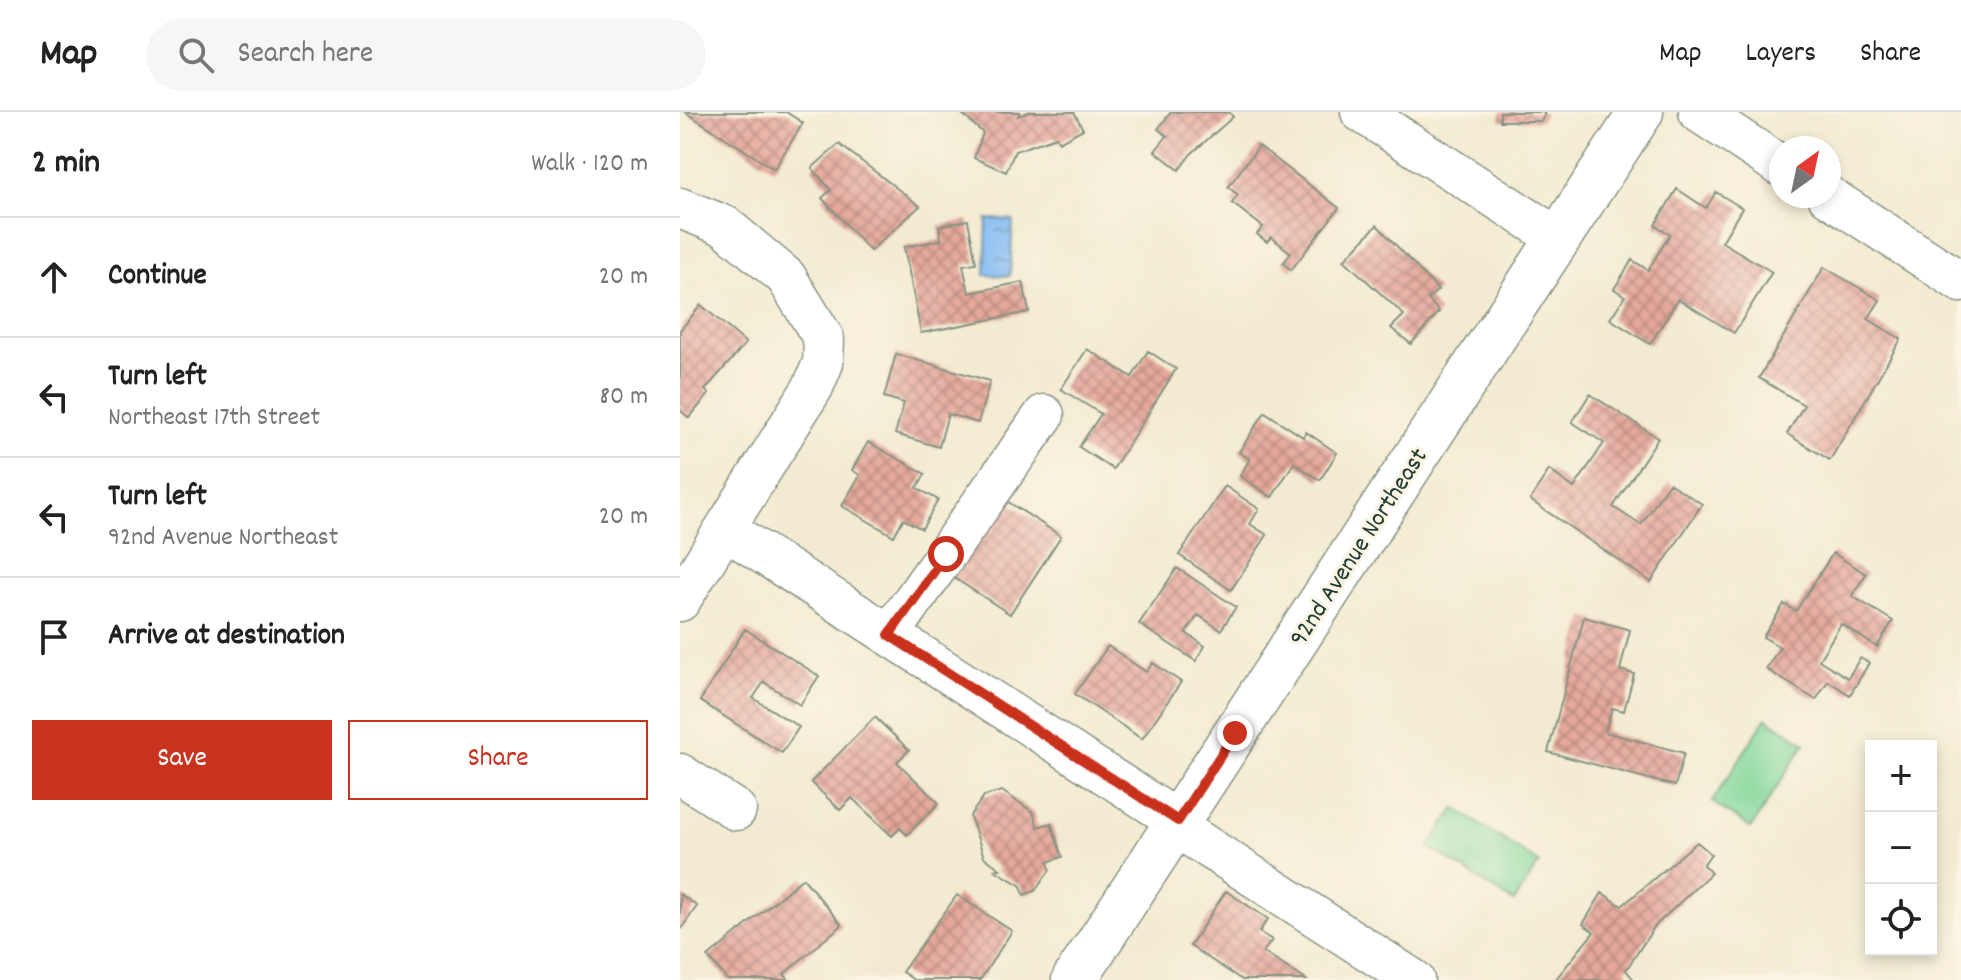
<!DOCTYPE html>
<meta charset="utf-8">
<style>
:root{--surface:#fff;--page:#f6f6f6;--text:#222;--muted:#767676;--line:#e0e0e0;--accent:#c8321e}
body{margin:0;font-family:Dekko,sans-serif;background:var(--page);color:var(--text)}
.controls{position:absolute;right:24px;bottom:24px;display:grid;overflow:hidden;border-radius:0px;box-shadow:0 4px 12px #0003}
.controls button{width:72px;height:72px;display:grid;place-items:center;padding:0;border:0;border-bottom:2px solid var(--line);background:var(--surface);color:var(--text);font:40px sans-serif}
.compass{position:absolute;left:1089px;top:24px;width:72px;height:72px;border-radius:50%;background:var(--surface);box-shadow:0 4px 12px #0003;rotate:33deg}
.stop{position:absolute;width:24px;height:24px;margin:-18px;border:6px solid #c8321e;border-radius:50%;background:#fff}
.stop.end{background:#c8321e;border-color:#fff;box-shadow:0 2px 8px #0008}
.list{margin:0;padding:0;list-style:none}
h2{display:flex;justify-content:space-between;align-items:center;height:104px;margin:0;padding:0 32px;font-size:34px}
h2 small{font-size:26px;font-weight:400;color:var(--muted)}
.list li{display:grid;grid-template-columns:52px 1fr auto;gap:24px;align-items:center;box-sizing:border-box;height:120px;padding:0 32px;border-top:2px solid var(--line)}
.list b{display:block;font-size:30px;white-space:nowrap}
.list p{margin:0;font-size:26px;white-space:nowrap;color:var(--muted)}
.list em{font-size:26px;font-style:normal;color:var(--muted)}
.actions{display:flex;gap:16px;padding:24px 32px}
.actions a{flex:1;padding:18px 0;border:2px solid var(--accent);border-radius:0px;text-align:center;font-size:28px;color:var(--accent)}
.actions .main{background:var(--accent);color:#fff}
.icon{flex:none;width:44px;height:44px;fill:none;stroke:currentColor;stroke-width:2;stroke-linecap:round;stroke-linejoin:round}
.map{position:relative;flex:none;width:1281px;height:868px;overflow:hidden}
header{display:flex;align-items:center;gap:48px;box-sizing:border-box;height:112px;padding:0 40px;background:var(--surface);border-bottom:2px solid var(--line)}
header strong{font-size:38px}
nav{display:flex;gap:44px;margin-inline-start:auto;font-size:28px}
.search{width:560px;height:72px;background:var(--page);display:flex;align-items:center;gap:20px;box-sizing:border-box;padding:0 28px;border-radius:44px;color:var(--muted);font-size:30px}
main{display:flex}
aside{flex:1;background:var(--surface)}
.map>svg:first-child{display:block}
.park{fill:#81d79a;stroke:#508a67;stroke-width:2}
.water{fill:url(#water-ripples);stroke:#527c94;stroke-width:2}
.building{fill:url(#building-cross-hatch)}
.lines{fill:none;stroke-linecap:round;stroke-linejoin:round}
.minor-casing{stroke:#899482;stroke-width:43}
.major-casing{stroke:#899482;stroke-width:47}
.minor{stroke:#fff;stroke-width:40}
.major{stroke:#fff;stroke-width:44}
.route{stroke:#c8321e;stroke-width:10}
.labels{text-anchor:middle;stroke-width:6;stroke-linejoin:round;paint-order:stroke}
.street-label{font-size:26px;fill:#1f3d34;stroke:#fcf5e5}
</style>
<header>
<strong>Map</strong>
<div class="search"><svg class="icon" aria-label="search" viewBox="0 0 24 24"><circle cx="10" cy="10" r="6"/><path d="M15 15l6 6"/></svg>Search here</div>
<nav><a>Map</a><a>Layers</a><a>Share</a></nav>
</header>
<main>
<aside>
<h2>2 min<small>Walk · 120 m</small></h2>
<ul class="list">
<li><svg class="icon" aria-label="ahead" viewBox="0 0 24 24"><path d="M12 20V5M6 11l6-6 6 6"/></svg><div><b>Continue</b></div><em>20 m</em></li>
<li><svg class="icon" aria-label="left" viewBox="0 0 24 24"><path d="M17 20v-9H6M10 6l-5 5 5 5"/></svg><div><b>Turn left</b><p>Northeast 17th Street</p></div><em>80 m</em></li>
<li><svg class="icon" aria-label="left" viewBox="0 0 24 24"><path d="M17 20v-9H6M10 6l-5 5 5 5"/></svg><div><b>Turn left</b><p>92nd Avenue Northeast</p></div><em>20 m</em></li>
<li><svg class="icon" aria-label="arrive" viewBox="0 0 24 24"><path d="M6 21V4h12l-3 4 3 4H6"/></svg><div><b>Arrive at destination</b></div></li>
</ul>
<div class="actions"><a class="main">Save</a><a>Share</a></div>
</aside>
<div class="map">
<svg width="1281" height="868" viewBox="0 0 1281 868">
<defs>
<pattern id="water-ripples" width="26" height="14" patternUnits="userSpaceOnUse" patternTransform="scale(2)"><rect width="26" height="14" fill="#85bbf4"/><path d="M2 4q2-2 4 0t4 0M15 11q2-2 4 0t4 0" fill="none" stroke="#6c99c6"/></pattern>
<pattern id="building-cross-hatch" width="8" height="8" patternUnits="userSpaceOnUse" patternTransform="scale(2)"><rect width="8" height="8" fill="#e6a89c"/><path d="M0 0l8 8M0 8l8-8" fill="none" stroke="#ba8a80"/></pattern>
</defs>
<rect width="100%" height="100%" fill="#fcf5e5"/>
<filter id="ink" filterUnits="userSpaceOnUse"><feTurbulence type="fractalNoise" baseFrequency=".0125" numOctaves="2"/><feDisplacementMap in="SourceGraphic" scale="16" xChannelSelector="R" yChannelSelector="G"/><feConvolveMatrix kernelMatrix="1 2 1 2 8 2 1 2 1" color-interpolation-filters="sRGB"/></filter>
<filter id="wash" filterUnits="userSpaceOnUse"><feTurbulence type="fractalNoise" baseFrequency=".006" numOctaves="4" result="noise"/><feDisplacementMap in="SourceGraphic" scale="32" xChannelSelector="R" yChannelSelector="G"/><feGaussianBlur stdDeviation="1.8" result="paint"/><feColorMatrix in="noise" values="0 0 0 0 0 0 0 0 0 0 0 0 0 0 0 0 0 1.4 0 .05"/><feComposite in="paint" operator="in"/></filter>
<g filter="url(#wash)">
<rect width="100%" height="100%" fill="#f3ebd1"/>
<path class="park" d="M1086 606 1125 631 1071 716 1032 690Z
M775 696 859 751 834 790 749 735Z"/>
<path class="water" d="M307 107 333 108 330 164 305 163Z"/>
<g id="blocks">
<path class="building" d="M5 0H106L123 11 94 57Z
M280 0H340L338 4 349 0H394L403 17 379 30 376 25 335 39 326 60 294 46 303 21Z
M491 0H549L553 5 511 42 499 58 475 39 487 24 478 17Z
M820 0H864V4L861 9H820Z
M159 32 240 94 190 139 142 86 151 78 132 56Z
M579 34 659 96 611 158 603 151 611 141 591 125 587 130 577 122 583 115 552 91 558 83 548 75Z
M997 77 1026 96 1036 80 1062 96 1042 130 1092 160 1054 221 998 187 970 232 930 207 945 184 934 177 952 148 968 158 990 122 975 113Z
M288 108 296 151 283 153 289 181 343 170 349 200 241 221 224 135 261 128 259 114Z
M697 113 758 178 748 187 759 200 731 232 711 216 724 203 664 148Z
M1144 155 1200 188 1188 207 1221 227 1150 348 1107 322 1124 293 1079 266Z
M21 193 66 231 25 278 29 282 9 306 0 298V218Z
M407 237 452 265 468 239 496 257 433 357 399 335 421 302 381 277Z
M216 242 310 269 298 311 268 302 259 335 215 322 224 291 204 285Z
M910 282 978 326 933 395 961 413 989 371 1022 392 971 470 850 388 869 358 894 376 924 331 892 310Z
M585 300 623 325 626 320 657 341 640 368 614 351 592 385 560 364 570 347 559 340Z
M188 330 245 362 237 376 258 388 242 417 223 407 214 424 162 394 180 363 172 358Z
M545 374 579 397 570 412 587 423 551 478 499 443Z
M322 386 381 424 330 502 271 464Z
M1153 441 1186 462 1172 484 1213 509 1197 535 1161 512 1139 548 1168 566 1180 546 1189 551 1170 583 1148 569 1136 588 1086 557 1100 535 1083 525 1104 492 1116 499Z
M497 456 556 495 541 518 518 503 506 521 525 534 516 549 459 512Z
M904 505 950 518 940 558 954 562 944 599 932 596 925 620 1004 641 995 674 868 640Z
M65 517 139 564 120 593 84 570 73 586 119 615 102 641 20 589Z
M428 534 466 560 473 551 501 570 462 627 395 582Z
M195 605 229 638 217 650 259 691 227 723 220 716 212 724 172 686 160 698 131 670Z
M322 679 353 700 358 715 371 711 382 745 368 750 370 758 355 779 344 783 341 774 315 758 320 757 304 745 290 704 304 684Z
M1017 730 1031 742 1023 753 1031 761 975 814 946 858 954 868H875L914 820 903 812 922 781 942 794Z
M123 766 162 813 104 862 109 868H48L28 845Z
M546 779 588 807 579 820 592 828 583 840 626 868H562L510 834Z
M0 782 17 794 0 819Z
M277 783 332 819 300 868H234L222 860Z"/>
</g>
</g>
<g filter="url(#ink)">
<use href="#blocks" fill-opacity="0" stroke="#899482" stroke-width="2"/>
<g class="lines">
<g class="minor-casing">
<path id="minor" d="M681 0 878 126
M1019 0 1101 54
M1148 84 1281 170
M0 96 45 114 106 165 144 227 143 251 133 275 0 489
M45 417 498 709
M209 523 364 303
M0 662 56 698
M495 714 734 868"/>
</g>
<g class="major-casing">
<path id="major" d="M394 868 961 0"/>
</g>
<use href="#minor" class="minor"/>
<use href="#major" class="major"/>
</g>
</g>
<g class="lines" filter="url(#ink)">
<path class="route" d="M266 442 209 523 498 709 555 621"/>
</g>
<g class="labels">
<g class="street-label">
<text transform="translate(677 434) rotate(-57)" y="9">92nd Avenue Northeast</text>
</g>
</g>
</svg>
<div class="controls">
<button>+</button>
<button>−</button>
<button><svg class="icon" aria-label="locate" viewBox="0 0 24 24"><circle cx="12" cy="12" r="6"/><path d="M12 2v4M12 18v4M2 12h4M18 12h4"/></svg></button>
</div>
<svg class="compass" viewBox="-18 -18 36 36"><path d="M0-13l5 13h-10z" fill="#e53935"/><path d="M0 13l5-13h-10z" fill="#767676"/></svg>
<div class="stop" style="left:266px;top:442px"></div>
<div class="stop end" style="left:555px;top:621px"></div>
</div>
</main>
